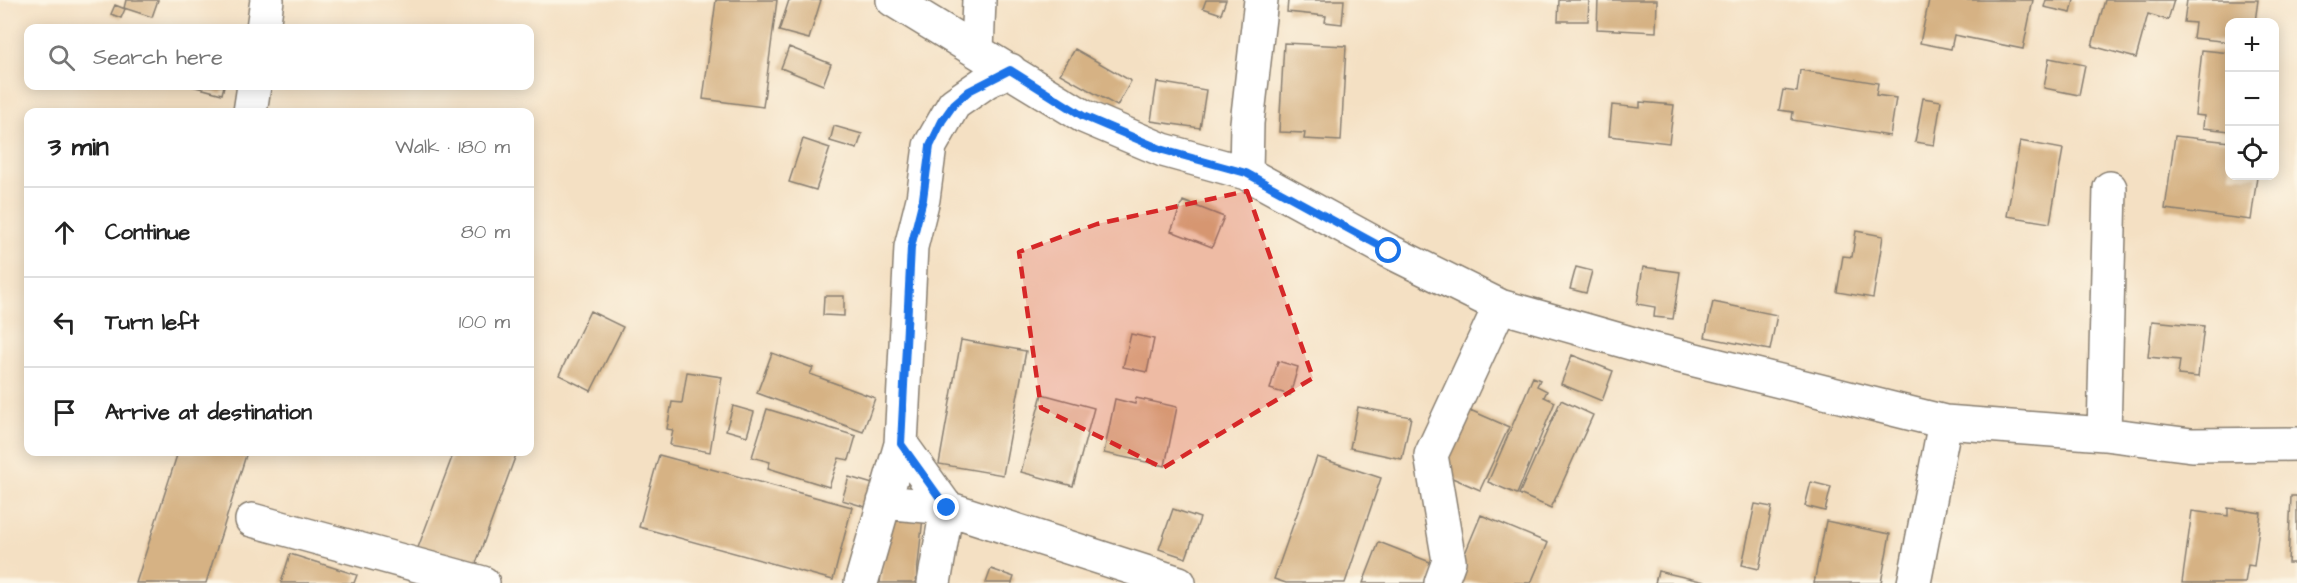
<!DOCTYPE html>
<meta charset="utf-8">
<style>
:root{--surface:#fff;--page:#f6f6f6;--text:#222;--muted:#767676;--line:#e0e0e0}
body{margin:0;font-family:"Architects Daughter",sans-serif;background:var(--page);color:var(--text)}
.controls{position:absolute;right:18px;top:18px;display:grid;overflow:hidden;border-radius:12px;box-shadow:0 3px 15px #0003}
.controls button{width:54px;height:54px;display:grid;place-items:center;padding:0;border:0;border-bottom:2px solid var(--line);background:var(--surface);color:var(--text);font:30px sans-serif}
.stop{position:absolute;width:18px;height:18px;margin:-14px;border:4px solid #1a73e8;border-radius:50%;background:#fff}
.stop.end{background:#1a73e8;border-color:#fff;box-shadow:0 2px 6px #0008}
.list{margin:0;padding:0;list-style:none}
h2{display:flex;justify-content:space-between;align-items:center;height:78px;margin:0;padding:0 24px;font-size:26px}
h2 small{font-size:20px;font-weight:400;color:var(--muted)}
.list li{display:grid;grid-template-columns:39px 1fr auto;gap:18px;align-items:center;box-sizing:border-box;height:90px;padding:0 24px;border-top:2px solid var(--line)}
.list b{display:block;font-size:22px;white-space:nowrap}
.list em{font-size:20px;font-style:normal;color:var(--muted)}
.icon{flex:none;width:33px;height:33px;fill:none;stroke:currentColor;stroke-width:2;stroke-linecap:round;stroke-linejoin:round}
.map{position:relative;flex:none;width:2297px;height:583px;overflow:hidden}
.search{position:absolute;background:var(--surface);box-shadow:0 3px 15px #0003;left:24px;top:24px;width:510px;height:66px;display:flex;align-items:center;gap:15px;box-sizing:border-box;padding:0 21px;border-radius:12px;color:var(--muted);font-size:22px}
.panel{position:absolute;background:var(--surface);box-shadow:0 3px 15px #0003;left:24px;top:108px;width:510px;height:348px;border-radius:12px}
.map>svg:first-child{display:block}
.building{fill:#d6b284}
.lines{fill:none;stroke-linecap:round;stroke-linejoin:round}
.street-casing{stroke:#887e70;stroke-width:36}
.street{stroke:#fff;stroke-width:33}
.route{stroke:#1a73e8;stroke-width:8}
.marked{fill:#d62828;fill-opacity:0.2;stroke:#d62828;stroke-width:4.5;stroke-dasharray:12 8;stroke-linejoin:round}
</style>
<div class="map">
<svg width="2297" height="583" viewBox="0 0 2297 583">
<rect width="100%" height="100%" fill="#fcf5e5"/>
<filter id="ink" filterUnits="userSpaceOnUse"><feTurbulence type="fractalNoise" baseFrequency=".0167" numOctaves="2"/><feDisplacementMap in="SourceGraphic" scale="12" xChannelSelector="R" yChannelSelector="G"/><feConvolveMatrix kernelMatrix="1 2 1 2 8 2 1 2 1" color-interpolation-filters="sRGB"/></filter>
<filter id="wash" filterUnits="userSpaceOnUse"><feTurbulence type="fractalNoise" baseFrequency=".008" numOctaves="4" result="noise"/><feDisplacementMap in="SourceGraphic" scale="24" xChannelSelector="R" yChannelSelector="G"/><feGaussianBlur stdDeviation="1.35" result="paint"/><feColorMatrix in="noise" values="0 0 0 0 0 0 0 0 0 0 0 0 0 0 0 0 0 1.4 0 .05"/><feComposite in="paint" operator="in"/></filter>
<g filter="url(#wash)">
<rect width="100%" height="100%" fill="#f4e0c3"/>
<g id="blocks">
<path class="building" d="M126 0H158L152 17 124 8Z
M716 0H777L763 107 703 99Z
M789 0H821L809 39 779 31Z
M1206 0H1226L1221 14 1203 8Z
M1288 0H1344L1342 24 1325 22 1326 16 1287 12Z
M1559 0H1589L1588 21H1558Z
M1598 0H1657L1656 32 1597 29Z
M1929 0H2033L2023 49 1954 35 1951 49 1920 43Z
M2046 0H2074L2071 13 2044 7Z
M2105 0H2174L2168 20 2148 14 2136 58 2092 46Z
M2187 0H2258L2255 22H2230V42L2193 38 2195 23 2184 22Z
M115 5 125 9 121 18 111 14Z
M1284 43 1346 46 1341 141 1304 139 1305 133 1279 132Z
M789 47 831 64 823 85 781 68Z
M1075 49 1131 81 1117 106 1060 74Z
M2202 50 2230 53V131L2203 128 2204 116 2195 115Z
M2049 58 2085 65 2079 95 2044 88Z
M1800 70 1878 83 1876 95 1896 98 1890 136 1792 120 1793 112 1779 110 1783 90 1797 92Z
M1157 82 1206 90 1200 128 1151 121Z
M192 86H224L222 94Z
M1923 98 1941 101 1934 145 1915 142Z
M1640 102 1674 105 1669 143 1609 136 1612 105 1640 108Z
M834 126 862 134 857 149 830 141Z
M2175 136 2230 142V176H2257L2251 220 2165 209Z
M803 139 830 148 816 190 789 182Z
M2020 141 2063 149 2050 223 2007 216Z
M1183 201 1224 217 1212 247 1171 231Z
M1856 231 1883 236 1873 298 1837 292 1843 256 1852 257Z
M1576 267 1592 271 1586 293 1570 289Z
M1643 267 1680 272 1673 319 1654 317 1655 307 1637 304Z
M824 296H844V316L823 315Z
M1713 302 1777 315 1770 350 1705 337Z
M590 311 623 327 591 391 559 375Z
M2152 321 2204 326 2198 377 2178 375 2180 360 2148 357Z
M1131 334 1154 339 1147 372 1123 367Z
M961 340 1026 351 1003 475 939 464Z
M772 353 813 368 810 374 875 398 863 432 757 393Z
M1572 355 1613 371 1602 401 1561 384Z
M1278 361 1298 367 1290 395 1270 389Z
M687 372 722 377 710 452 670 445 673 430 667 429 672 402 682 403Z
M1533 377 1540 380 1537 386 1547 391 1544 397 1555 402 1517 494 1488 482Z
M1042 394 1094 408 1073 486 1021 472Z
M1136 398 1177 407 1165 466 1104 453 1115 399 1135 404Z
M1561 400 1593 415 1551 508 1519 494Z
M733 406 754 412 747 436 726 430Z
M1358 407 1411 417 1402 459 1350 448Z
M767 409 856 436 849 460 839 458 829 487 768 468 770 462 752 457Z
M1470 410 1509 427 1480 490 1441 473Z
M178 452H247L206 583H136Z
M454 452H517L472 574 416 553Z
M659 455 852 507 833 580 639 527Z
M1317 457 1381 478 1345 583H1286L1274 579Z
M849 477 876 485 869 508 842 500Z
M1811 482 1831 487 1825 511 1805 506Z
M2291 496H2297V563H2288Z
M1755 504 1772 507 1759 569 1742 565Z
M2228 508 2261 513 2254 566 2248 565 2245 583H2182L2192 511 2228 516Z
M1173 509 1200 518 1186 558 1159 549Z
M888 513 923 517 916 583H880Z
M1481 515 1548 543 1531 583 1453 582Z
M1826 521 1890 534 1881 583H1814Z
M1379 542 1435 564 1427 583H1363Z
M290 554 357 575 354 583H281Z
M991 569 1014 577 1012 583H986Z
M1658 571 1705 582V583H1655Z"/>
</g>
</g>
<g filter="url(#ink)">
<use href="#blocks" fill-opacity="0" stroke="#887e70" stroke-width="1.5"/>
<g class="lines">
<g class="street-casing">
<path id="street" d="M893 0 1083 116 1163 150 1246 173 1389 251 1500 306 1655 350 1945 422 2104 434 2192 445 2297 444
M263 28 267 0
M977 50 979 0
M250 112 254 86
M1246 173 1247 123 1261 0
M2104 434 2110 188
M901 444 947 508 934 583
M884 502 947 508 1179 583
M252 520 483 583
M861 583 901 444 911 247 923 199 930 146 954 104 987 81 1010 70
M1441 583 1449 561 1431 455 1500 306
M1914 583 1945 422"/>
</g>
<use href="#street" class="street"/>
</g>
</g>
<g class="lines" filter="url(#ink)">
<path class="route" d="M947 508 901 444 911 247 923 199 930 146 942 121 954 104 969 91 1010 70 1083 116 1163 150 1246 173 1389 251"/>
</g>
<path class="marked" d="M1247 191 1313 378 1163 468 1041 408 1019 252 1097 224Z"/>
</svg>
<div class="controls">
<button>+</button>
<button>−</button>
<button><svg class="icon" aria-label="locate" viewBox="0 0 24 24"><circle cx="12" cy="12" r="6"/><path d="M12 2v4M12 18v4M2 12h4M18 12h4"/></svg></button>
</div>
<div class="stop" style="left:1389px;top:251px"></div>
<div class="stop end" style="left:947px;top:508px"></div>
<div class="search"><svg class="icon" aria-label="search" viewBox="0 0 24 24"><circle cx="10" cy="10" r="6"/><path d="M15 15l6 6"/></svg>Search here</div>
<section class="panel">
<h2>3 min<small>Walk · 180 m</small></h2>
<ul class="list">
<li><svg class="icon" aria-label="ahead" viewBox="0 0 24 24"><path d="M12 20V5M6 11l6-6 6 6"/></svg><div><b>Continue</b></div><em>80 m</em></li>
<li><svg class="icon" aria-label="left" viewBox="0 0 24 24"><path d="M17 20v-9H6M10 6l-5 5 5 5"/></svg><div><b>Turn left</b></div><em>100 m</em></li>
<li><svg class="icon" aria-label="arrive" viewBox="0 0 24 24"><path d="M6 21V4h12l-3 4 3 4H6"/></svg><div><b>Arrive at destination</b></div></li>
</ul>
</section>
</div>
